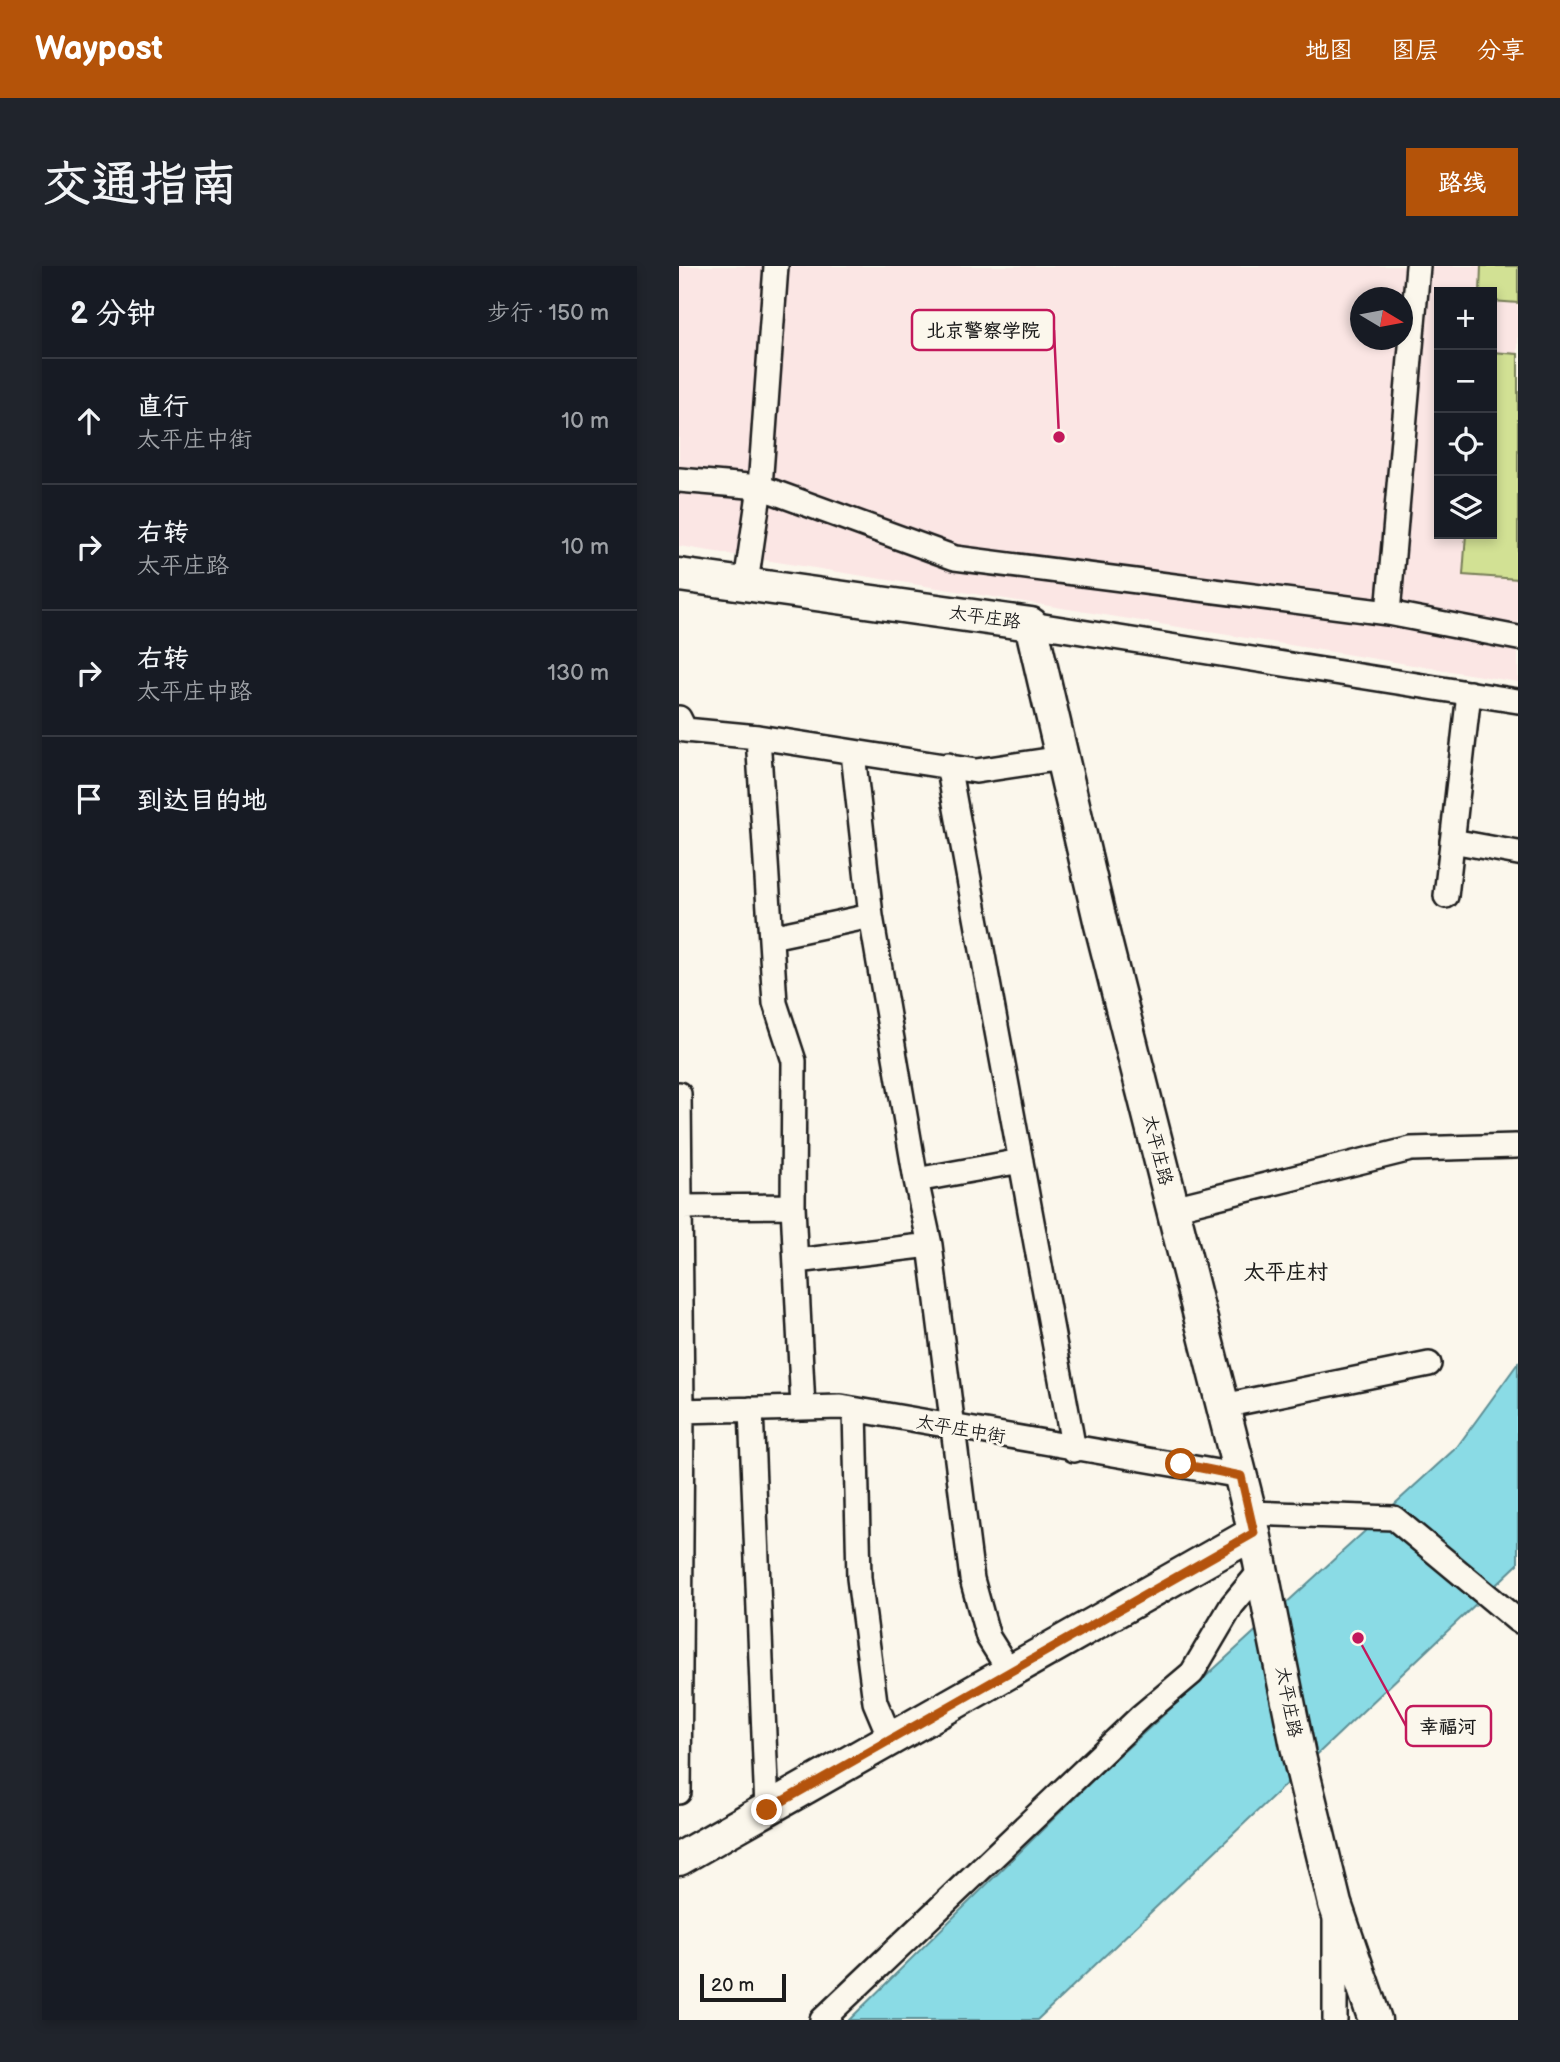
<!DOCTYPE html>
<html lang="zh">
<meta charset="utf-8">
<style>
:root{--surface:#171b24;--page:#20242c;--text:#f1f3f6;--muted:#9ea1a6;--line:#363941;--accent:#b45309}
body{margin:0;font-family:"Balsamiq Sans","LXGW WenKai TC",sans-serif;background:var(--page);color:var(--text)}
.controls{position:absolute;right:21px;top:21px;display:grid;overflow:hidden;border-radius:0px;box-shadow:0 4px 10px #0003}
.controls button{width:63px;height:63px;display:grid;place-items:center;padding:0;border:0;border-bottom:2px solid var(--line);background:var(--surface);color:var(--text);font:35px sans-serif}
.compass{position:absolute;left:671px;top:21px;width:63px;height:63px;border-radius:50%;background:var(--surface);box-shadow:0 4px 10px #0003;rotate:100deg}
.scale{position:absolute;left:21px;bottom:18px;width:86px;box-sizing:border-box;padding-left:7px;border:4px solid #1c1c1c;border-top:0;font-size:19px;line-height:24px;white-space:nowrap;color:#1c1c1c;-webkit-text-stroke:5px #fbf7ec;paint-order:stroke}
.stop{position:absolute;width:21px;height:21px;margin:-16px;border:5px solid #b45309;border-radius:50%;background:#fff}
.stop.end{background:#b45309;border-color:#fff;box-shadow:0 2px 7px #0008}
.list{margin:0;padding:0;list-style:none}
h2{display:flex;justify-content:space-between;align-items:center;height:91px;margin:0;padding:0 28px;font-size:30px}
h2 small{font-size:23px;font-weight:400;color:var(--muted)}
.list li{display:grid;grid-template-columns:46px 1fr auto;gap:21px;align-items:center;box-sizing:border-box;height:126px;padding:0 28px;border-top:2px solid var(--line)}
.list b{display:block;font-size:26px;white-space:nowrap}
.list p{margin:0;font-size:23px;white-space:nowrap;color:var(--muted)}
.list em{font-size:23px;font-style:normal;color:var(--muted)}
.icon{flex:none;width:38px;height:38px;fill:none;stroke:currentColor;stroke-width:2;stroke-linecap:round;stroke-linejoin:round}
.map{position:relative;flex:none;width:839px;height:1754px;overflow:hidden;border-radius:0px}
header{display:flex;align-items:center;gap:42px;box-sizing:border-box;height:98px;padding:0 35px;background:var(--accent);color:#fff}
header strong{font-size:33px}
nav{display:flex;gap:38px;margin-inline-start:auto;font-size:24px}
.intro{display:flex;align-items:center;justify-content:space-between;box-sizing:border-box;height:168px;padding:0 42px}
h1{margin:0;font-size:49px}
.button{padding:18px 32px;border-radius:0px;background:var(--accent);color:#fff;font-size:24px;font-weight:700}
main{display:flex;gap:42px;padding:0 42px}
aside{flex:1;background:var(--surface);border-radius:0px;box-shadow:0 4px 10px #0003}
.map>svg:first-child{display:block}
.built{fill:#fbe6e4;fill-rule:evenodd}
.green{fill:#d2e194;stroke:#777e58;stroke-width:2}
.water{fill:#8adbe5;stroke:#5e8f95;stroke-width:2}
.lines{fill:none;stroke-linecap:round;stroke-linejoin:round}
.street-casing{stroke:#1c1c1c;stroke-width:28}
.secondary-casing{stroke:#1c1c1c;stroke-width:37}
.street{stroke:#fbf7ec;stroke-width:23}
.secondary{stroke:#fbf7ec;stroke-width:32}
.route{stroke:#b45309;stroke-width:9}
.labels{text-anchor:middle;stroke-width:6;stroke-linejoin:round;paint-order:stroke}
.street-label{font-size:18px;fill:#1c1c1c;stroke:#fbf7ec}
.quarter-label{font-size:21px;font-weight:bold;fill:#1c1c1c;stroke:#fbf7ec}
.leader{fill:none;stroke:#c2185b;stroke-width:2.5}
.callout-dot{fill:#c2185b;stroke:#fbf7ec;stroke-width:2.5}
.callout{fill:#fbf7ec;stroke:#c2185b;stroke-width:2.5}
.callout-label{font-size:19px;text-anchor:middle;font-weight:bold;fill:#1c1c1c}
</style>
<header>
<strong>Waypost</strong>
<nav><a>地图</a><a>图层</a><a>分享</a></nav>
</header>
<div class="intro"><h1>交通指南</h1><a class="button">路线</a></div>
<main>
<aside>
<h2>2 分钟<small>步行 · 150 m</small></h2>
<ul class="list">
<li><svg class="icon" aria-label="ahead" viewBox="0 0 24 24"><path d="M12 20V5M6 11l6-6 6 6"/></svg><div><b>直行</b><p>太平庄中街</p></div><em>10 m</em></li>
<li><svg class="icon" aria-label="right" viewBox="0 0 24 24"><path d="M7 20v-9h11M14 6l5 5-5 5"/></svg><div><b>右转</b><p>太平庄路</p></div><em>10 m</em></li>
<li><svg class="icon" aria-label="right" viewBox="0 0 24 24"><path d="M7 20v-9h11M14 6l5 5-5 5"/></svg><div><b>右转</b><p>太平庄中路</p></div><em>130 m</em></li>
<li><svg class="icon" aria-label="arrive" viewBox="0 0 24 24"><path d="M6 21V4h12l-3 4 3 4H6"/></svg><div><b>到达目的地</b></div></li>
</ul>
</aside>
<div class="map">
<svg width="839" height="1754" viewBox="0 0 839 1754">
<rect width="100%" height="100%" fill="#fbf7ec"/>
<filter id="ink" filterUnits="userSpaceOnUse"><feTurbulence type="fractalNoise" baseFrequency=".0143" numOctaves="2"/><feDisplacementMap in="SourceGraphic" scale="14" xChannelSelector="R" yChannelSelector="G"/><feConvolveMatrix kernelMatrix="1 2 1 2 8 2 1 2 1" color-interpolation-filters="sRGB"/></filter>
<g filter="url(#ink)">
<path class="built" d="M0 0H839V416L0 280ZM760 26H813V268H760ZM682 32H724V74H682Z"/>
<path class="green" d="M802 0H839V37L813 35V26H801Z
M813 86 839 88V313L784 309 787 268H813Z"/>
<path class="water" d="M839 1097V1298L358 1754H170L421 1507 778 1181Z"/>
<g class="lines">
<g class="street-casing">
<path id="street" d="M0 214 81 221 276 292 709 347 839 372
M67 317 81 221 97 0
M709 347 739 0
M352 358 839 435
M0 452 6 464 79 471 297 505 383 492
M79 471 96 737 115 795 114 940 124 1142
M174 487 192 650
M269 499 395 1184
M773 575 839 587
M767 630 790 427
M92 671 192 650 237 914
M0 828 3 1145 0 1526
M2 941 114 940
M494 942 732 883 837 880
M251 979 237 914 342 895
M118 995 251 979 293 1313 309 1371 331 1406
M544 1140 750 1098
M72 1143 88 1544
M176 1144 180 1312 196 1436 212 1474
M0 1145 162 1141 562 1210
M571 1247 715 1252 839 1355
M656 1656V1754
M143 1754 462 1450 513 1407 553 1339 583 1303"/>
</g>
<g class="secondary-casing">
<path id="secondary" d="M0 309 352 358 422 659 571 1247 620 1490 656 1638 696 1754
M0 1593 575 1267"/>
</g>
<use href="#street" class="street"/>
<use href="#secondary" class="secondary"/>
</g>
</g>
<g class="lines" filter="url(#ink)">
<path class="route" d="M88 1544 575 1267 562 1210 502 1198"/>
</g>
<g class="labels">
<g class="street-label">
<text transform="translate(306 351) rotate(8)" y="6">太平庄路</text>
<text transform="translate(479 884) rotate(76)" y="6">太平庄路</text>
<text transform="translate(282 1163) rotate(10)" y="6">太平庄中街</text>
<text transform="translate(610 1436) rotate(79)" y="6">太平庄路</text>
</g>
<g class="quarter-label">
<text x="607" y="1013">太平庄村</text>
</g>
</g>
<path class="leader" d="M380 171L375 64M679 1372L727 1460"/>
<g class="callout-dot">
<circle cx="380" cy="171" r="7"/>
<circle cx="679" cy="1372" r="7"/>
</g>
<g class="callout">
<rect x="233" y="44" width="142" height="40" rx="7"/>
<rect x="727" y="1440" width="85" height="40" rx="7"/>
</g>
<g class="callout-label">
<text x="304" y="71">北京警察学院</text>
<text x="769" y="1467">幸福河</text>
</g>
</svg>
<div class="controls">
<button>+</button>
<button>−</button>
<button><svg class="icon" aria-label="locate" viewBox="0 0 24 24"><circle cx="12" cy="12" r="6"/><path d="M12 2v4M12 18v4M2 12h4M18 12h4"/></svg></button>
<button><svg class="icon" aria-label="layers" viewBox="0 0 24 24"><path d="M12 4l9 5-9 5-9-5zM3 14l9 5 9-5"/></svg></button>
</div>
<svg class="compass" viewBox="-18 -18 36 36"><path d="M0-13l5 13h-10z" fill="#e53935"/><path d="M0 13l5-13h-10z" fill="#9ea1a6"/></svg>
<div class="scale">20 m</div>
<div class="stop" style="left:502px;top:1198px"></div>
<div class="stop end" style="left:88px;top:1544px"></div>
</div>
</main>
